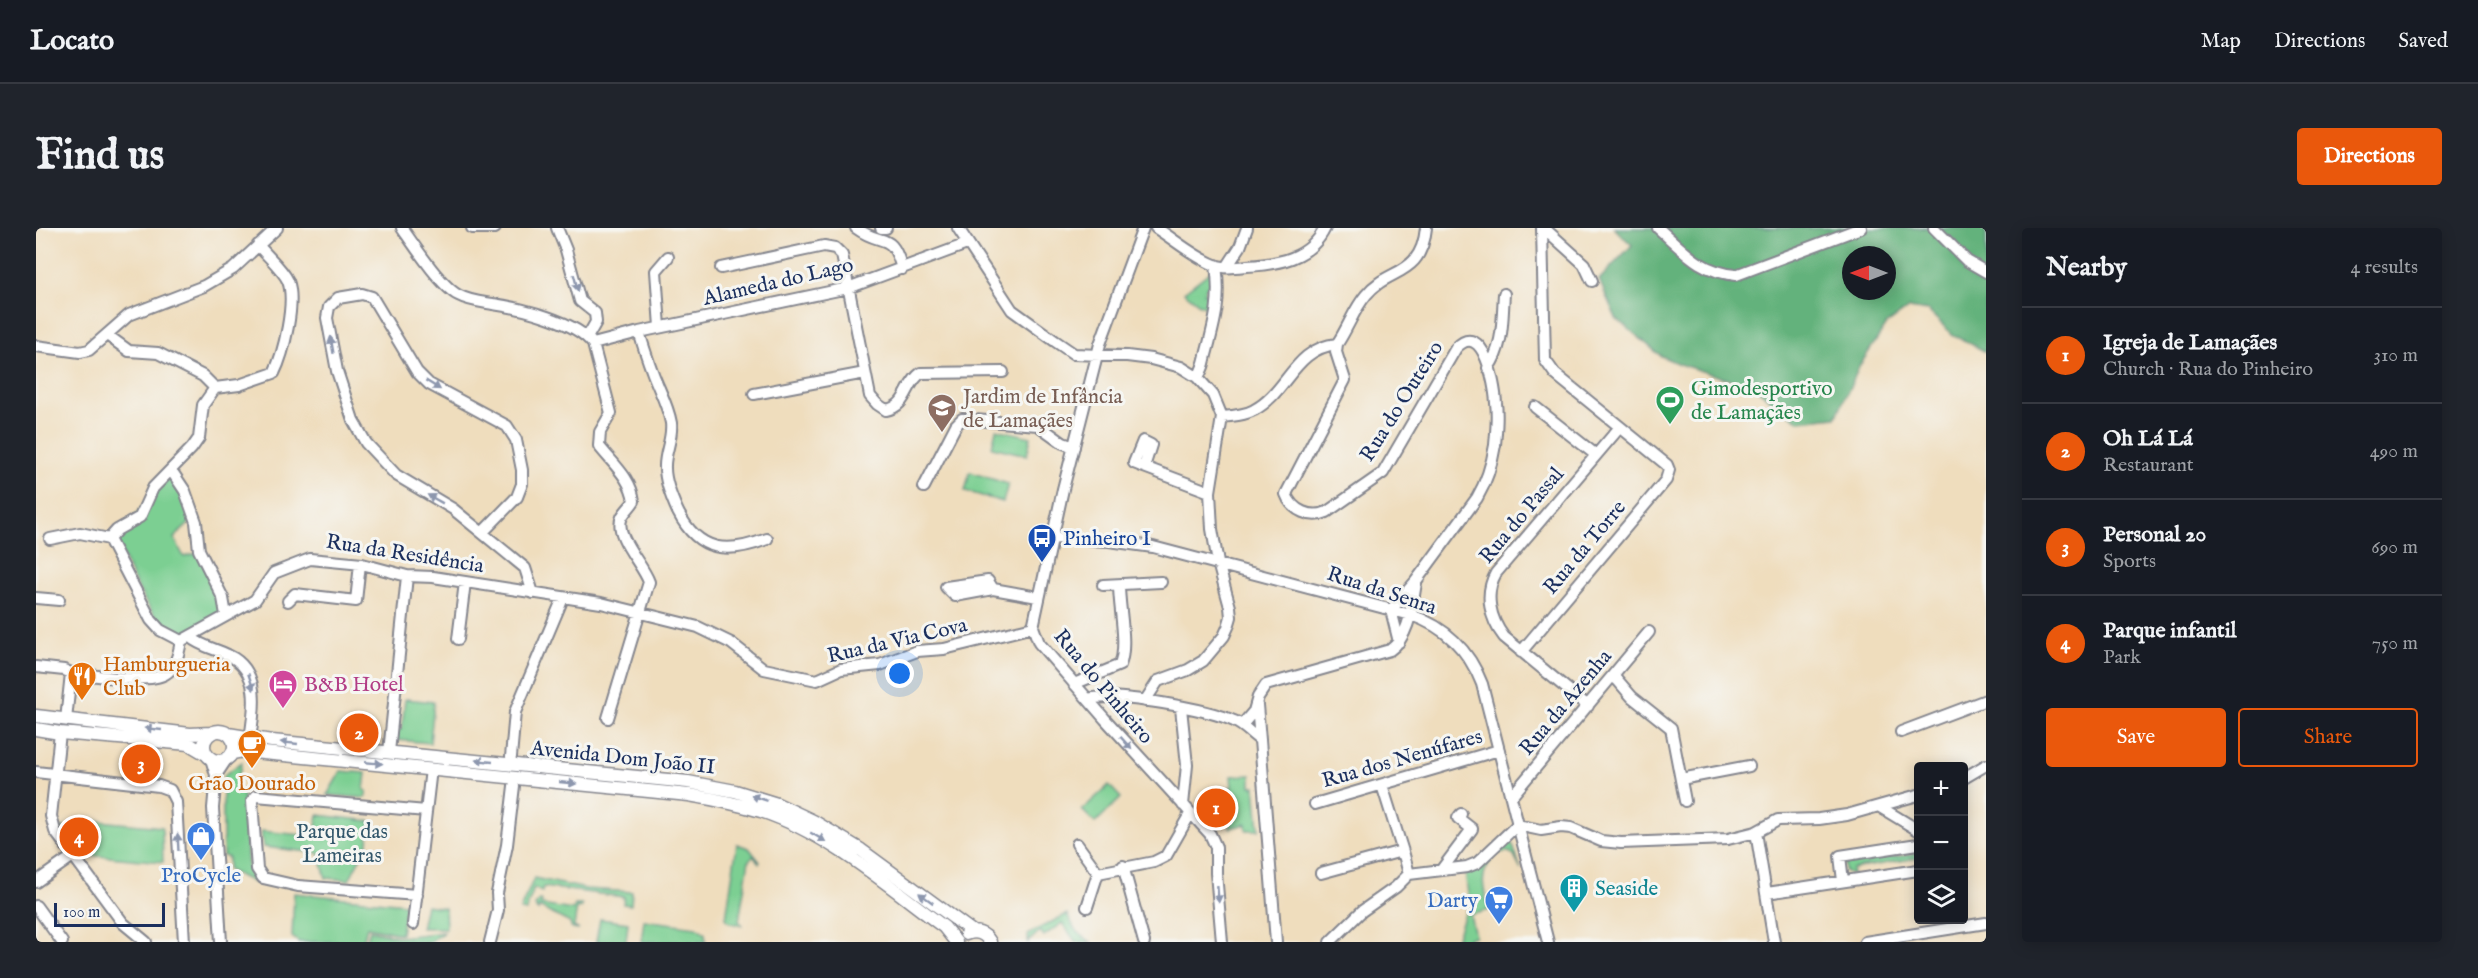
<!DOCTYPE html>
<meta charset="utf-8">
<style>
:root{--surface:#171b24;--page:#20242c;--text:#f1f3f6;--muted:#9ea1a6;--line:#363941;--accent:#ea580c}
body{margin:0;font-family:"IM FELL English",serif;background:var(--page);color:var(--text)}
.controls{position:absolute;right:18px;bottom:18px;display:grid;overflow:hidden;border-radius:6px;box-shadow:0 3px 15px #0003}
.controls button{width:54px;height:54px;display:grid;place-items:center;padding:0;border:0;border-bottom:2px solid var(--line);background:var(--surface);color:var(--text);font:30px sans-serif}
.compass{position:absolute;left:1806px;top:18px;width:54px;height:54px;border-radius:50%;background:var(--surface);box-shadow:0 3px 15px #0003;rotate:270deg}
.scale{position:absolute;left:18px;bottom:15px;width:111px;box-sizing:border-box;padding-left:6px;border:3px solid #1b2f5e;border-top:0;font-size:16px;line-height:21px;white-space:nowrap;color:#1b2f5e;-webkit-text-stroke:4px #f6f6f2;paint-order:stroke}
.you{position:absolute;left:864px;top:446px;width:21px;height:21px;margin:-15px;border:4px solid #fff;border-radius:50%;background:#1a73e8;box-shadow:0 0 0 9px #1a73e833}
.badge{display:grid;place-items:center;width:39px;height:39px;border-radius:50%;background:var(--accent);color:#fff;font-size:20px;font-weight:700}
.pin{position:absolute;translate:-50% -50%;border:3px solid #fff;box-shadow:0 2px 6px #0006}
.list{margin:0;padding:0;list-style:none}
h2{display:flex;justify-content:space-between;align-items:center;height:78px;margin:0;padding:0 24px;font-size:26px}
h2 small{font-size:20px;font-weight:400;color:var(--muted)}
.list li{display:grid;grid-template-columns:39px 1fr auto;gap:18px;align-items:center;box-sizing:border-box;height:96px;padding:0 24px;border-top:2px solid var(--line)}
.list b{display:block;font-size:22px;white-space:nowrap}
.list p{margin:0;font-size:20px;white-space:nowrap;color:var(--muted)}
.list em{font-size:20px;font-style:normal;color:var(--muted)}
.actions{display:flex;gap:12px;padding:18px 24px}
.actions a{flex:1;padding:14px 0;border:2px solid var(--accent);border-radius:6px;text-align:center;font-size:21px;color:var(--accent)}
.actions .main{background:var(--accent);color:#fff}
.icon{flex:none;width:33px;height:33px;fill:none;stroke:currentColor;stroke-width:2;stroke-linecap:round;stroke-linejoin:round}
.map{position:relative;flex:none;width:1950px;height:714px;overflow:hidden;border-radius:6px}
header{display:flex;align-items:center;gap:36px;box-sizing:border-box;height:84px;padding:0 30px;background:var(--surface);border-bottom:2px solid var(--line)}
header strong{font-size:28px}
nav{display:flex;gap:33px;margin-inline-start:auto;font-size:21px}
.intro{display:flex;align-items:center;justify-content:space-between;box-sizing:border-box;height:144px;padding:0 36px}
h1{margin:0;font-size:42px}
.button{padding:15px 27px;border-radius:6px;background:var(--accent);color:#fff;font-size:21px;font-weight:700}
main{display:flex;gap:36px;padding:0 36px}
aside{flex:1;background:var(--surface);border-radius:6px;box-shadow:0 3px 15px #0003}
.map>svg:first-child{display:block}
.green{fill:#7bcf92;stroke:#4b7f78;stroke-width:1.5}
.forest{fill:#64b27c;stroke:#40706d;stroke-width:1.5;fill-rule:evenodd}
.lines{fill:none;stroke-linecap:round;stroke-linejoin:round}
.minor-casing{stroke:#85868e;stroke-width:14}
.major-casing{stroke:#85868e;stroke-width:15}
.minor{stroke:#fff;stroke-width:10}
.major{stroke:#fff;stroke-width:12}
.oneway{fill:#8d97ae}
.labels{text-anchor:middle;stroke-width:6;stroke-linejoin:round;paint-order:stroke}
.street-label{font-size:21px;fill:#1b2f5e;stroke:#f6f6f2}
.leisure-label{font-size:21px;fill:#27864d;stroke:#f6f6f2;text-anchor:start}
.education-label{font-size:21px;fill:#785e54;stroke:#f6f6f2;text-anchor:start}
.transit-label{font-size:21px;fill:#164399;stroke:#f6f6f2;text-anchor:start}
.food-label{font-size:21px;fill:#c56008;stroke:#f6f6f2;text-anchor:start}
.hotel-label{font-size:21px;fill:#b23c85;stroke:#f6f6f2;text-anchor:start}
.park-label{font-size:21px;fill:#33576b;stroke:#f6f6f2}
.shop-label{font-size:21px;fill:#366cbe;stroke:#f6f6f2}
.culture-label{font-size:21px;fill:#0d838f;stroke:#f6f6f2;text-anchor:start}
</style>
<header>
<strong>Locato</strong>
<nav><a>Map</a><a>Directions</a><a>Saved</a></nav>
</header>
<div class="intro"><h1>Find us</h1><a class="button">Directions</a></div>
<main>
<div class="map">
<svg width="1950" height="714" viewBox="0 0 1950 714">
<rect width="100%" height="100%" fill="#f6f6f2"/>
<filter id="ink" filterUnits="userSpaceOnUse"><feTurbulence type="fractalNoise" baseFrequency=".0167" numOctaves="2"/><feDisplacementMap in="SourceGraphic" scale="12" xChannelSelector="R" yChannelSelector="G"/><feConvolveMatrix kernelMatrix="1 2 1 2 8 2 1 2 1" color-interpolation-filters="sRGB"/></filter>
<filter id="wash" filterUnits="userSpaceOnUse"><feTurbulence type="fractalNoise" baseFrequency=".008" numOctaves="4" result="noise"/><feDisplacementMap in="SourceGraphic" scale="24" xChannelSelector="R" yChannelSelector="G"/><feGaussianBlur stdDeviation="1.35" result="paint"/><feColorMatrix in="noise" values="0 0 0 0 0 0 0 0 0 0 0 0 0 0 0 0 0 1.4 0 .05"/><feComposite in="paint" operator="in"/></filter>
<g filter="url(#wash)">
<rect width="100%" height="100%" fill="#efddbd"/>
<path class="green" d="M1175 43 1179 61 1171 58 1168 65 1177 70 1175 81 1162 75 1148 64Z
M960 201 995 209 991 227 956 219Z
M934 244 972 256 967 274 929 263Z
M137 249 157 292 138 310 148 329 163 325 186 377 185 386C176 391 158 405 148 407 121 413 88 332 80 311L81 307 132 251Z
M369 471 398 474 394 515 360 512 362 501H366Z
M206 534C205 550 194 550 207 566L212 639 218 655 192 642V629L187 628V554L188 547Z
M305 543 330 545 328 562 331 563 329 570 291 567Z
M1215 547V558H1219L1223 602H1210V596L1194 600 1191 560 1196 559 1195 548Z
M1073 557 1085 570 1059 595 1046 582Z
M282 587 334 593 332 615 313 652 290 650 283 625 227 619 225 603 278 608Z
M51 592 126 599 127 634 51 627 48 632 25 599 51 602Z
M1473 609 1477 610 1475 612 1485 642 1478 628 1473 624C1466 623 1461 625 1456 631 1442 647 1448 663 1453 682L1434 687 1439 708 1432 710 1433 714H1419L1435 669 1432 666 1429 643Z
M701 616 713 620 724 634 723 635 717 628 713 632 703 693 706 697 694 695 690 690Z
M1880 620 1882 622V635L1881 630 1816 641 1817 647 1809 643V635L1814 629 1815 635 1880 626Z
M498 650 550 661 596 664 595 677 587 676 588 669 507 659 506 664 498 660 490 683 484 682Z
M258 665 369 676 365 706 331 699 327 714H263L256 709Z
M504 672 506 673 505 677 537 682 539 677H546L545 680 541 679 538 699 543 702 536 701 534 695 503 679 502 683 500 681 499 677Z
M390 677 409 680 410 700H385Z
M1031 686 1040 703 1055 714H1040L1026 695 1008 708 1004 703 992 714V707L996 704Z
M564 691 592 695 590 713 560 714Z
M608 692 660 699 669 705 670 714H605Z
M334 702 364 709 408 704 393 714H330Z"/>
<path class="forest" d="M1578 0H1950V124L1916 106 1892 83 1873 80 1851 96 1824 137 1800 189 1763 193 1717 159 1643 136 1625 128 1580 90 1563 52 1596 17ZM1815 27H1851V63H1815Z"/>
</g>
<g filter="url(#ink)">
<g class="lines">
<g class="minor-casing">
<path id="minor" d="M366 0C378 17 404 57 422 67 433 73 445 74 457 76 485 80 540 93 557 116L575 185 564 204 563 218C577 236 595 250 598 273 595 278 589 283 586 289 577 307 607 336 613 354L572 490
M436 0H459
M521 0 530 22 544 73 559 85 560 94 552 108
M820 0C847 20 855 1 866 41
M845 0H850
M922 0 976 82 1019 113 1038 126 1091 128 1115 131 1145 139 1161 149 1177 167 1186 189 1174 264 1176 301 1182 335 1194 379 1195 389 1192 399 1188 408 1167 433 1152 442 1122 453 1109 473
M1107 0 1064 116 1027 261 997 399 1003 415 1069 491 1174 606 1180 619V645L1186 714
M1120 0C1139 12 1158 29 1179 37 1188 41 1201 39 1211 38 1242 36 1274 31 1289 0
M1508 0 1548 36 1556 53
M1622 0C1648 23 1664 44 1700 47L1825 0
M1898 0 1931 33 1950 44
M1191 39 1204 19 1211 0
M685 40 788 18 799 20 806 27 834 168 841 176 850 182C872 178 869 156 885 145L967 144
M624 99 620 43 632 29
M603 104C607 117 611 130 616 143 622 160 632 177 635 195 637 211 628 225 629 240 629 255 636 271 642 284 663 325 692 326 731 311
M71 107 93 123 122 125 167 148 179 160
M557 116 603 104 812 60 931 16
M0 118 44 124 53 122 93 87 168 58 197 41 241 0
M1452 140C1468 118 1466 91 1468 66
M1162 149C1167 141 1168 136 1170 127 1179 93 1185 73 1180 37
M179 160 203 157 238 145C248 125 260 74 252 53 246 40 231 28 222 17
M718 166 829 145
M1499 179 1560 227
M1186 189C1197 188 1209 187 1218 182 1251 165 1258 120 1301 116
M1108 239 1098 235 1107 213 1115 217 1108 239 1174 264
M135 242 149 263 160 294 163 322 187 370 190 387
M888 259 920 197 926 191 1002 197 1027 215 1038 219
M447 304 481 269 486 256V242L480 212 471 198 393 156 381 144 336 69 326 66 302 70 293 79 291 90 301 143 317 192 330 215 360 247 417 281 489 340 497 365
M1016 310 1073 313 1117 319 1375 387C1410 399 1433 422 1446 456L1512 714
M14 311 44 305 73 311
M73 311 81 302 104 289 117 260 156 220 163 210 167 177 179 160
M73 311 115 392 124 402 145 413
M1067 357 1125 354
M957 361 952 353 910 359 919 368 957 361 1002 369
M0 370 23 372
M252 373 259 366 320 373 324 336
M154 409C164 418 180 421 192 427 225 442 219 481 214 510
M422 411 429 354
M145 413 219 372 238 345 274 331 326 336 371 348 397 349 565 375 662 399 695 415 728 441 781 452 805 441 844 437 881 423 908 421 997 399
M1363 414 1355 382 1380 353 1441 270C1451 253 1456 236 1459 217 1460 204 1462 189 1460 175 1459 158 1448 91 1420 120L1347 245 1291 284C1275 291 1256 283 1250 266L1309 152 1300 124 1301 116C1312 100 1318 81 1330 67 1352 39 1385 50 1390 0
M1485 424 1630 252 1633 242 1631 237 1519 146 1509 132 1506 0
M0 439 28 442 35 445C56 447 113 456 129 446 140 440 143 424 145 413
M1578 448 1596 469 1635 500 1649 573
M1038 456 1084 437C1092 416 1083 381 1083 357
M1052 471C1079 464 1172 481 1198 493 1208 497 1215 506 1224 512L1240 714
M1221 477 1224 512
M1552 478 1468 409C1454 391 1448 366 1460 345L1584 199
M1145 480 1151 537 1147 577
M30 492 35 445
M1206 497 1218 483 1222 469 1230 457 1354 422C1374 408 1376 377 1380 355
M1865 504 1950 472
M24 505 15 588 19 603 87 695 110 714
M353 524 371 348
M475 529 479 484 527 370
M175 531 180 547
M0 544 123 558 134 562 140 574 148 714
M1928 550 1950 537
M1645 551 1713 538
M1346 557 1368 627
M1475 569 1613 404
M1279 576 1463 522
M1844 579 1882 602
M1720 604 1738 714
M1041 616 1062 645 1118 634 1130 628 1154 586
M1087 638 1108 714
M1406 641 1436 601 1422 590 1425 586
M1285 645 1362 624 1368 627 1373 646
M1807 653 1804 628 1882 616
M0 654 37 628
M1731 665 1882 642
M381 667 262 658 227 650 221 641 216 573 220 568 390 583
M0 678 26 714
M1051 679 1062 645
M377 696 395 541
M185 714 177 580 180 547 190 532
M454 714 462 682 461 665 471 617 478 558
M1294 714 1326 683 1360 659 1373 646 1431 639 1441 635 1481 597 1505 602 1525 599 1535 600 1565 613 1585 615 1692 611 1720 604 1742 592 1783 591 1811 587 1882 567
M1829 714 1950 695"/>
</g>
<g class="major-casing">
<path id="major" d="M0 488 154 506 175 505
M0 501 24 505 153 516 170 526
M168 518a15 15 0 1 1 30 0a15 15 0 1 1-30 0Z
M192 506 236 513 652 554 699 563 741 576 777 593 825 622 937 704
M196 525 207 523 248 527 653 567C677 571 702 576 725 583 794 606 851 657 908 699L920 714
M930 706C940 702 949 705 954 714"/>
</g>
<use href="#minor" class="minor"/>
<use href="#major" class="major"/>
</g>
<defs><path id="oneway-solid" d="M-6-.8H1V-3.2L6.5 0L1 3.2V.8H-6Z" transform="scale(1.5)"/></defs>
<g class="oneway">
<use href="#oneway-solid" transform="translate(540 55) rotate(75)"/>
<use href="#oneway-solid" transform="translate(296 117) rotate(-100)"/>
<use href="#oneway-solid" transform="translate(397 157) rotate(32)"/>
<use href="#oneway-solid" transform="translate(399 271) rotate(-151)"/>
<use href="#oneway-solid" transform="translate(215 454) rotate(72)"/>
<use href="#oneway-solid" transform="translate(117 501) rotate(-174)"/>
<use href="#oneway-solid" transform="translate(253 515) rotate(-174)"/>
<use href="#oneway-solid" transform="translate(1090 515) rotate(48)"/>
<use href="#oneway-solid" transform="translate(448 533) rotate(-174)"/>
<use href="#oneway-solid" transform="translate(338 535) rotate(5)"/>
<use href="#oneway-solid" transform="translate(532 555) rotate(6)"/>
<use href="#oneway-solid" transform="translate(723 570) rotate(-162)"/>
<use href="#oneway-solid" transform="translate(782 609) rotate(30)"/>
<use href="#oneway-solid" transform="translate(142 614) rotate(-93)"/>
<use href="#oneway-solid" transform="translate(1182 666) rotate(85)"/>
<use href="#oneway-solid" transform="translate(890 670) rotate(-144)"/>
</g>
</g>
<defs>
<g id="stadium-pin" transform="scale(1.5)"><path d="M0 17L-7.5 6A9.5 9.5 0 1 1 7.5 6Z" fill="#2e9e5b" stroke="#f6f6f2"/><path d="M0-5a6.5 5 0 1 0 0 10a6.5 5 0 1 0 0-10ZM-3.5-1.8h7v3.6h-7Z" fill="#fff"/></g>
<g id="school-pin" transform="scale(1.5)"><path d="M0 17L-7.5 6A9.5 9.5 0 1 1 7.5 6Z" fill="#8d6e63" stroke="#f6f6f2"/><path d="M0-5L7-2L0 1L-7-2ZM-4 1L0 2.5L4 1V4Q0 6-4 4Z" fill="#fff"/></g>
<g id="bus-pin" transform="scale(1.5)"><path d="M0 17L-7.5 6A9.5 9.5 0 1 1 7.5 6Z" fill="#1a4fb4" stroke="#f6f6f2"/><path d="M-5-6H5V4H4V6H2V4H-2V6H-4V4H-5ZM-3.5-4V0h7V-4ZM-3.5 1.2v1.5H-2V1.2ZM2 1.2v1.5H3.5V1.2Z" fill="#fff"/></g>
<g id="restaurant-pin" transform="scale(1.5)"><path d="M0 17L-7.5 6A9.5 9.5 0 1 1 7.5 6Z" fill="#e8710a" stroke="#f6f6f2"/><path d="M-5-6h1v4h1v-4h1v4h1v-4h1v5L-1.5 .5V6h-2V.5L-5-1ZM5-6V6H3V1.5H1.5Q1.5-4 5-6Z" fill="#fff"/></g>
<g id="hotel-pin" transform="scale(1.5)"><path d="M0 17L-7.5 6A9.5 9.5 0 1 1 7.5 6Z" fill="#d1479c" stroke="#f6f6f2"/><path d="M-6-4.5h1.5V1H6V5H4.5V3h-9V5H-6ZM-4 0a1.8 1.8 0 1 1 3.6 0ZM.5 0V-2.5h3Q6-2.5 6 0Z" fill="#fff"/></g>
<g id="cafe-pin" transform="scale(1.5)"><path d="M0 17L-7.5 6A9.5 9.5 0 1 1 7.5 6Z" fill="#e8710a" stroke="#f6f6f2"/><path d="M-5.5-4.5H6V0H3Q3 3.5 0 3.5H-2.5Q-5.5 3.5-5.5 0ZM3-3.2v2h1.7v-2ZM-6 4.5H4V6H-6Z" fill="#fff"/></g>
<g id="shop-pin" transform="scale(1.5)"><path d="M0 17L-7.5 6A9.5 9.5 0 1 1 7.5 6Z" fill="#3f7fe0" stroke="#f6f6f2"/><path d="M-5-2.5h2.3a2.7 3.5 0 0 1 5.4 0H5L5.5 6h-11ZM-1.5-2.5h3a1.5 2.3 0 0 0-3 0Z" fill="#fff"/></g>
<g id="building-pin" transform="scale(1.5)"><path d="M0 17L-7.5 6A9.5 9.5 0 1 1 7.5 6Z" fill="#0f9aa8" stroke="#f6f6f2"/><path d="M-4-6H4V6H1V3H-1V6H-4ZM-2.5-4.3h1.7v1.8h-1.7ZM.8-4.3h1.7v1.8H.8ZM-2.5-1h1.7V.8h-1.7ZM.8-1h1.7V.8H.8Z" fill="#fff"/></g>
<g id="supermarket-pin" transform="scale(1.5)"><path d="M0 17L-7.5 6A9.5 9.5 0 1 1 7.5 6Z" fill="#3f7fe0" stroke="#f6f6f2"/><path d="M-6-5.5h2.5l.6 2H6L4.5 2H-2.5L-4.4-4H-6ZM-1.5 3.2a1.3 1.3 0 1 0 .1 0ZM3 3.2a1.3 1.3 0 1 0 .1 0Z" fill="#fff"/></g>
</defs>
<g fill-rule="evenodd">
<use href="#stadium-pin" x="1634" y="172"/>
<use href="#school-pin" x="906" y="180"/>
<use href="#bus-pin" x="1006" y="310"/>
<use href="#restaurant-pin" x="46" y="448"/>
<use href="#hotel-pin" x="247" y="456"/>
<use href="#cafe-pin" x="216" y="516"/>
<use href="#shop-pin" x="165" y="608"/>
<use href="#building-pin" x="1538" y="660"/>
<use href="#supermarket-pin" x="1463" y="672"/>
</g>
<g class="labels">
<g class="street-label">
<text transform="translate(742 53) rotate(-13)" y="7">Alameda do Lago</text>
<text transform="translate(1365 173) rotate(-58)" y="7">Rua do Outeiro</text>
<text transform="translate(1485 287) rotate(-50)" y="7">Rua do Passal</text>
<text transform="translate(1548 319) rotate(-50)" y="7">Rua da Torre</text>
<text transform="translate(369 325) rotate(9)" y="7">Rua da Residência</text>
<text transform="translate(1346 362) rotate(18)" y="7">Rua da Senra</text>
<text transform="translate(861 412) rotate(-13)" y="7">Rua da Via Cova</text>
<text transform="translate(1068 458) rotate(50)" y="7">Rua do Pinheiro</text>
<text transform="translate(1529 474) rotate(-50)" y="7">Rua da Azenha</text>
<text transform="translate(587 529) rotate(6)" y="7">Avenida Dom João II</text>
<text transform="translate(1366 530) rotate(-16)" y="7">Rua dos Nenúfares</text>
</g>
<g class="leisure-label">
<text x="1655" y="167">Gimodesportivo<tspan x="1655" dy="24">de Lamaçães</tspan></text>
</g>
<g class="education-label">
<text x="927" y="175">Jardim de Infância<tspan x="927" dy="24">de Lamaçães</tspan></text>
</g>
<g class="transit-label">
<text x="1027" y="317">Pinheiro I</text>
</g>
<g class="food-label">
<text x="67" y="443">Hamburgueria<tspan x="67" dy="24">Club</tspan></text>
<text x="216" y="562" text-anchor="middle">Grão Dourado</text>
</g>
<g class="hotel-label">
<text x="268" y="463">B&amp;B Hotel</text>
</g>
<g class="park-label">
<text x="306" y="610">Parque das<tspan x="306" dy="24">Lameiras</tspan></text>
</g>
<g class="shop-label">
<text x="165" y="654">ProCycle</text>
<text x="1442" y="679" text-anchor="end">Darty</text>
</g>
<g class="culture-label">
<text x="1559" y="667">Seaside</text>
</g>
</g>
</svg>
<div class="controls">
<button>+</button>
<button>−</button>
<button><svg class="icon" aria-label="layers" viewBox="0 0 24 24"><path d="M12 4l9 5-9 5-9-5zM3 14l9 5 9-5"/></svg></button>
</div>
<svg class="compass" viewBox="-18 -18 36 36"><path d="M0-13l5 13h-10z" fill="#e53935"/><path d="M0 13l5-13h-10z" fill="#9ea1a6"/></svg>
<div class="scale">100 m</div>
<div class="you"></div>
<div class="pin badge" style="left:1180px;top:580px">1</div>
<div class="pin badge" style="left:323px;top:505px">2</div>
<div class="pin badge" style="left:105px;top:536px">3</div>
<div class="pin badge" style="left:43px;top:609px">4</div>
</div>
<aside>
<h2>Nearby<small>4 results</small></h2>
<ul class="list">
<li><span class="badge">1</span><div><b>Igreja de Lamaçães</b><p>Church · Rua do Pinheiro</p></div><em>310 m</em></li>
<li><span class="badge">2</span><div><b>Oh Lá Lá</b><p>Restaurant</p></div><em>490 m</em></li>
<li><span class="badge">3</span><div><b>Personal 20</b><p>Sports</p></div><em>690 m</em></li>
<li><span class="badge">4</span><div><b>Parque infantil</b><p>Park</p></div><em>750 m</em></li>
</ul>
<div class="actions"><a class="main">Save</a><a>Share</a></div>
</aside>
</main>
